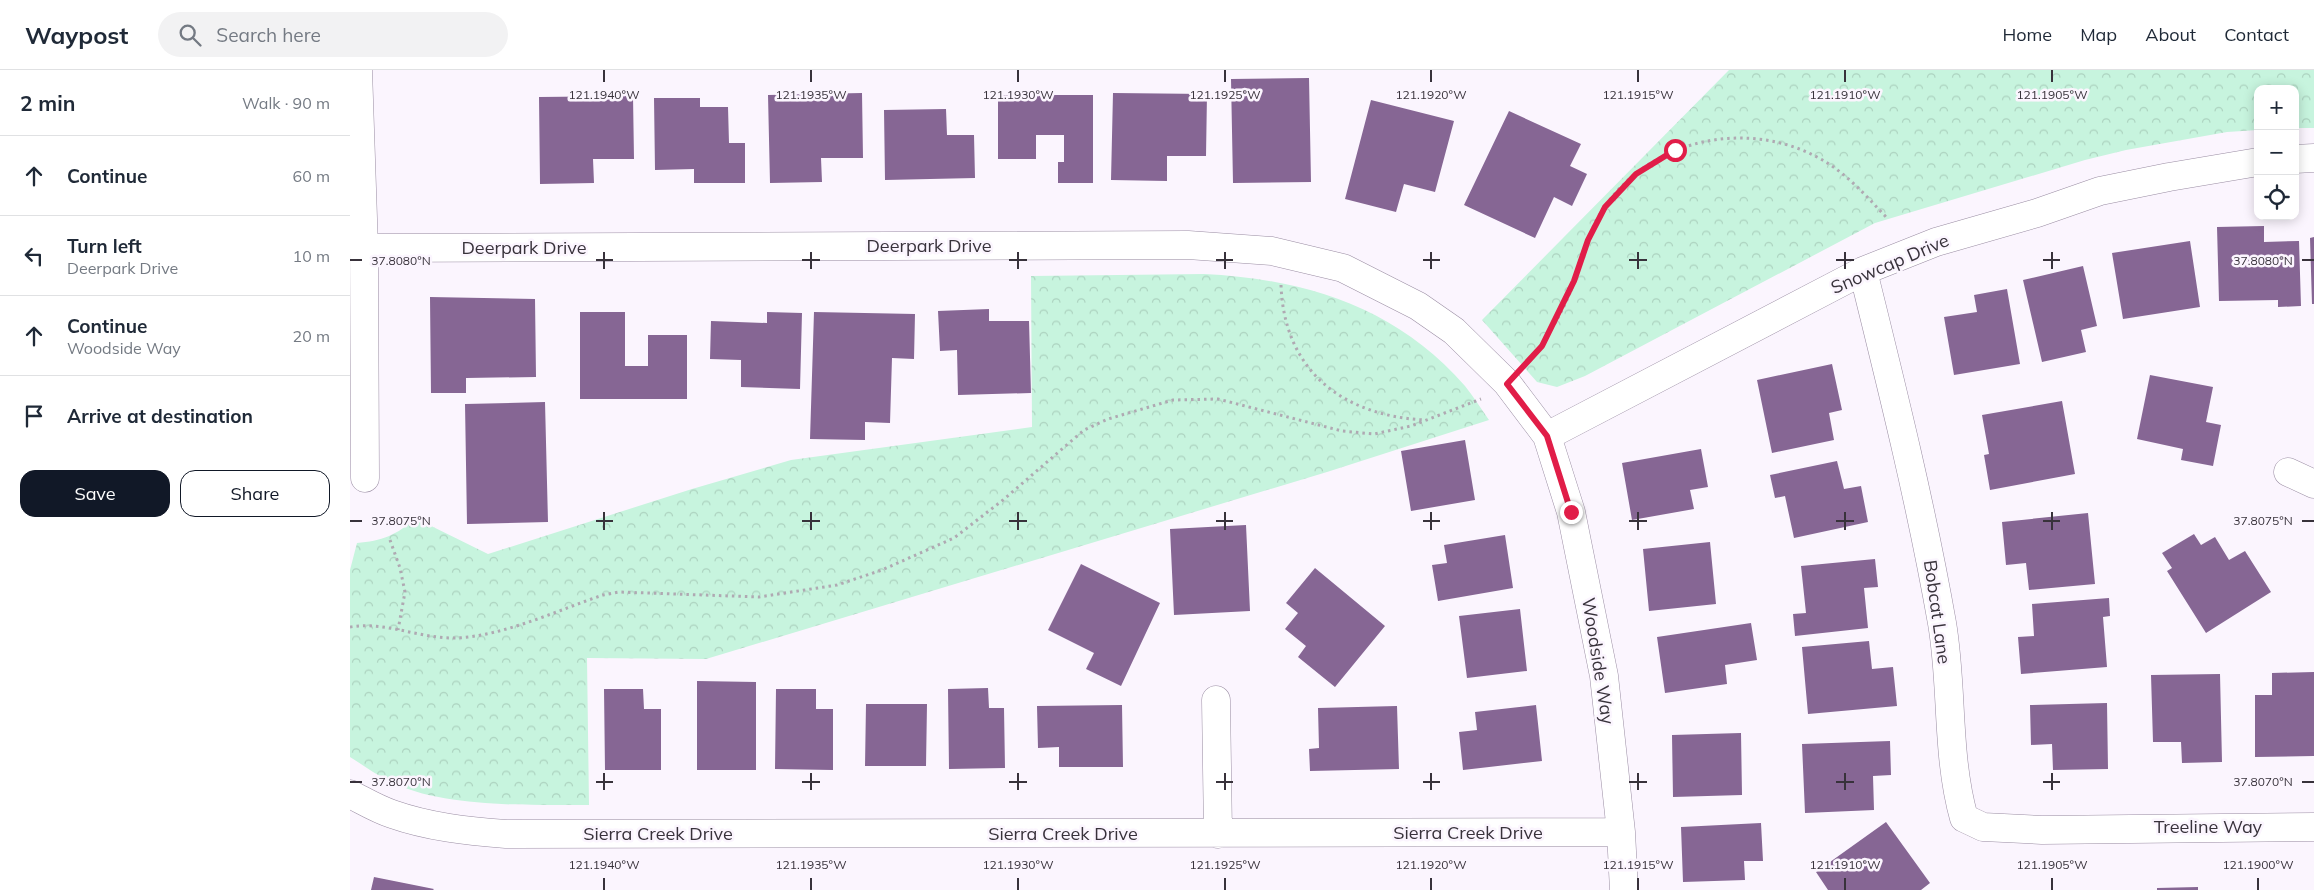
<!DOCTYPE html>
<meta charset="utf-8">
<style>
:root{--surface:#fff;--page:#f2f2f3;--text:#1f2937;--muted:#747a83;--line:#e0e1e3;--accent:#111827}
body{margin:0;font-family:Mulish,sans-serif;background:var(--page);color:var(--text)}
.controls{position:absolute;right:15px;top:15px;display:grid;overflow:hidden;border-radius:10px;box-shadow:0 2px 12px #0003}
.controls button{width:45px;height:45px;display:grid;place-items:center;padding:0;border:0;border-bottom:1px solid var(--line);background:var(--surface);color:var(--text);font:25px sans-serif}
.stop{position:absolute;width:15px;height:15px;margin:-11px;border:4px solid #e11d48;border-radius:50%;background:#fff}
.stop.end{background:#e11d48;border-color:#fff;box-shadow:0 1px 5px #0008}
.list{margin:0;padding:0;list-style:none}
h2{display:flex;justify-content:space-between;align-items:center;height:65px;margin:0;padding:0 20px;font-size:21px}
h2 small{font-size:16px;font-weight:400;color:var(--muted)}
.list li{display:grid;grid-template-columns:32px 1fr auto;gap:15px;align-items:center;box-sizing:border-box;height:80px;padding:0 20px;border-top:1px solid var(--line)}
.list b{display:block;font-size:19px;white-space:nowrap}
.list p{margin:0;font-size:16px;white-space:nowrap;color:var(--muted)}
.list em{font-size:16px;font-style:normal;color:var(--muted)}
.actions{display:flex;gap:10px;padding:15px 20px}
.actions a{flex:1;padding:11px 0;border:1px solid var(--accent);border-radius:15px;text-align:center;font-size:18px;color:var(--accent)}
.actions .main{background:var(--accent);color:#fff}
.icon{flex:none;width:28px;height:28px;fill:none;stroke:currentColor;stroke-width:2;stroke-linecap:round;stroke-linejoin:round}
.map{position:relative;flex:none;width:1964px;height:820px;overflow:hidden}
header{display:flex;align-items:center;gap:30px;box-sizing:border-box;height:70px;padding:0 25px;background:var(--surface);border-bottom:1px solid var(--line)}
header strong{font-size:24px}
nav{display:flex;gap:28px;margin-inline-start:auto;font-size:18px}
.search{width:350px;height:45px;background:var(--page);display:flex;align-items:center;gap:12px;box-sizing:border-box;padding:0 18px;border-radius:28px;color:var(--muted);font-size:19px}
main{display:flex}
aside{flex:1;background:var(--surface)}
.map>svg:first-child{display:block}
.park{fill:url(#park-crowns)}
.building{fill:#866694}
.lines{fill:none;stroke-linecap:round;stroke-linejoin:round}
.minor-casing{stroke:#9a8da3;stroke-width:29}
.path{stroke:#afa9b2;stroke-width:3;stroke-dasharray:2.5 4;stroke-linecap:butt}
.minor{stroke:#fff;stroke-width:28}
.route{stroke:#e11d48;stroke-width:6}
.ticks{fill:none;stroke:#38323b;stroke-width:2}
.labels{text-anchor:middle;stroke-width:5;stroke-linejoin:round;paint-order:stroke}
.street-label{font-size:18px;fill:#38323b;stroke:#fbf5fe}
.ticks-label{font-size:12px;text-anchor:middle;fill:#38323b;stroke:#fbf5fe;stroke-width:5;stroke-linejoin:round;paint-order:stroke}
</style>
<header>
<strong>Waypost</strong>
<div class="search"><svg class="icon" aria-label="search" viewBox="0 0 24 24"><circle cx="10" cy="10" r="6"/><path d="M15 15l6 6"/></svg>Search here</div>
<nav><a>Home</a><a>Map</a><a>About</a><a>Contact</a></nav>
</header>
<main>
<aside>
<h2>2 min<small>Walk · 90 m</small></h2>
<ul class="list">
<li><svg class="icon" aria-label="ahead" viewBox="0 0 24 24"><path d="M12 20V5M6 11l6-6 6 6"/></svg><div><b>Continue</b></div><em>60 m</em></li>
<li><svg class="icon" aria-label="left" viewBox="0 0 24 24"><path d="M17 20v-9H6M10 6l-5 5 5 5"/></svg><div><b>Turn left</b><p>Deerpark Drive</p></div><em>10 m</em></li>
<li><svg class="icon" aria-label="ahead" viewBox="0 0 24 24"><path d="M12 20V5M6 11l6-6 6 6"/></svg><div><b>Continue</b><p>Woodside Way</p></div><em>20 m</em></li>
<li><svg class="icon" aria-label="arrive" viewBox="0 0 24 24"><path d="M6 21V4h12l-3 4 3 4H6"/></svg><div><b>Arrive at destination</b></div></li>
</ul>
<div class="actions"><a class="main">Save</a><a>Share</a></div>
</aside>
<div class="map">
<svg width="1964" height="820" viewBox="0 0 1964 820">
<defs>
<pattern id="park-crowns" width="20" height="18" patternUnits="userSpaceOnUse" patternTransform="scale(1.25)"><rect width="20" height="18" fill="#c7f4de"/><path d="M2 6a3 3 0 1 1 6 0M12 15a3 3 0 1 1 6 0" fill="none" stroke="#acd2bf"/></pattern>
</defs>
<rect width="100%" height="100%" fill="#fbf5fe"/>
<path class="park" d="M1379 0H1964V58H1945V19H1908V60L1877 62 1776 80 1735 90 1525 153 1235 306 1207 317 1187 312 1132 250Z
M854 204C956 209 1046 237 1115 316 1124 327 1131 339 1139 350L977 402 356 589 237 588 239 735C180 735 91 738 39 711 25 704 13 695 0 687V500L7 473C31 471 48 465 65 448L138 484 342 419 441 390 682 357 681 206Z"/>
<path class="building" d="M959 8 961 112 883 113 881 9Z
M512 23 513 88H471L472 112 420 113 418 25Z
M763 23 857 24 856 86H817V111L761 110Z
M648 25H743V113H708V92H714V65H686V89H648Z
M283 26 284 89H243L244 113 190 114 189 27Z
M304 28H350V37H378L379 73H395V113H344V99L305 100Z
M1021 30 1104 51 1085 122 1054 114 1046 142 995 129Z
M596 39 597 65H624L625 108 535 110 534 40Z
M1159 41 1231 74 1220 96 1237 104 1222 136 1204 127 1185 168 1114 135Z
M1914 156V172L1949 171 1951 236 1928 237V230L1869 231 1867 157Z
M1964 167V234H1962L1960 168Z
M1840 171 1850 237 1773 249 1762 183Z
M1733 196 1747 256 1731 260 1736 282 1692 292 1673 210Z
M1657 219 1670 294 1604 305 1594 247 1627 242 1624 225Z
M80 227 185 229 186 307 116 308V323H81Z
M639 239V251H679L681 323 608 325 607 280 590 281 588 241Z
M230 242H275V296H298V265H337V329H230Z
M417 242 452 243 450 319 391 317V290L360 289 361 251 417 253Z
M464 242 565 244 564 289 542 288 540 353 515 352V370L460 369Z
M1482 294 1492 340 1479 343 1484 370 1422 383 1407 310Z
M1800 305 1863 317 1856 352 1871 355 1863 396 1831 390 1833 379 1787 369Z
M1712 331 1725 404 1640 420 1634 385 1639 384 1632 345Z
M195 332 198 452 117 454 115 334Z
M1115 370 1125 430 1061 441 1051 381Z
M1351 379 1358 417 1340 420 1344 439 1282 450 1272 393Z
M1487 391 1494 419 1511 416 1518 452 1444 468 1435 426 1425 428 1420 405Z
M1738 443 1745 514 1679 520 1676 493 1656 495 1652 452Z
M896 455 900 541 824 545 820 459Z
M1844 464 1851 475 1865 467 1879 490 1895 481 1921 522 1856 563 1817 501 1822 498 1812 483Z
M1155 465 1163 518 1088 531 1082 495 1097 493 1094 475Z
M1360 472 1366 534 1299 541 1293 479Z
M1525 489 1528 517 1514 518 1518 558 1445 566 1443 544 1456 543 1451 496Z
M731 494 810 533 771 616 736 599 744 583 698 560Z
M965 498 1035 556 985 617 948 587 956 576 935 559 948 543 936 533Z
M1759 528 1760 546 1753 547 1757 597 1671 604 1668 567 1684 566 1682 534Z
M1170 539 1177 601 1117 608 1109 546Z
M1401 553 1407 590 1375 595 1377 614 1315 623 1307 567Z
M1519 571 1522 599 1543 597 1547 636 1458 644 1452 577Z
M1964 602V686L1905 687V625H1922V603Z
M1870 604 1872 692 1832 693 1831 672H1803L1801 605Z
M347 611 406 612V700H347Z
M638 618 639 638H654L655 698 599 699 598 619Z
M254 619H293L294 639H311V700H255Z
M426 619H466V639H483V700L425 699Z
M1757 633 1758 699 1703 700 1702 674 1681 675 1680 635Z
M516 634H577L576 696H515Z
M772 635 773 697H709V677L688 678 687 636Z
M1186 635 1192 691 1113 700 1109 662 1127 660 1125 642Z
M1047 636 1049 699 960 701 959 679 969 678 968 638Z
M1391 663 1392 725 1323 727 1322 665Z
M1540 671 1541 705 1523 706 1524 740 1455 743 1452 674Z
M1536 752 1580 813 1571 820H1478L1466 802Z
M1411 753 1413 791H1394L1395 810 1333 812 1331 757Z
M24 807 84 819 83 820H21Z
M1848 817V820H1807V818Z"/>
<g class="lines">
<g class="minor-casing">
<path id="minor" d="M8 0 14 178 15 408
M1945 89 1964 88
M14 178 838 175 922 181 993 198 1068 236 1104 261 1157 313 1197 366 1221 442 1254 606 1271 762 1274 820
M1513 201C1542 318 1571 434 1592 553 1603 617 1596 684 1614 748L1633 757 1692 760 1964 757
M1197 366 1513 201 1586 172 1687 143 1750 121 1819 107 1908 92
M1938 402 1964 414
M866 630 868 764
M0 724C14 731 27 739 42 744 79 757 117 761 156 764L1271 762"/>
</g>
<path class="path" d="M931 215C934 301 993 346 1075 350
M1178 291C1198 269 1215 238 1225 210 1232 191 1236 171 1245 153 1286 73 1390 46 1467 87 1496 102 1516 126 1538 149
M40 470 50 498 55 522 48 560
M0 557C36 551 70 569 106 568 154 566 208 540 253 525L269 522 409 527 487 515 532 500 604 468 653 430 734 360 758 349 823 330 868 329 992 361 1024 364 1061 356 1131 329"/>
<use href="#minor" class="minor"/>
</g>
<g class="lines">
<path class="route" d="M1221 442 1197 366 1157 314 1192 276 1224 211 1238 170 1255 137 1286 104 1325 80"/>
</g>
<path class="ticks" d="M254 0V12M461 0V12M668 0V12M875 0V12M1081 0V12M1288 0V12M1495 0V12M1702 0V12M254 182V199M461 182V199M668 182V199M875 182V199M1081 182V199M1288 182V199M1495 182V199M1702 182V199M0 190H12M246 190H263M452 190H470M659 190H677M866 190H883M1073 190H1090M1279 190H1297M1486 190H1504M1693 190H1710M1952 190H1964M254 442V460M461 442V460M668 442V460M875 442V460M1081 442V460M1288 442V460M1495 442V460M1702 442V460M0 451H12M246 451H263M452 451H470M659 451H677M866 451H883M1073 451H1090M1279 451H1297M1486 451H1504M1693 451H1710M1952 451H1964M254 703V720M461 703V720M668 703V720M875 703V720M1081 703V720M1288 703V720M1495 703V720M1702 703V720M0 712H12M246 712H263M452 712H470M659 712H677M866 712H883M1073 712H1090M1279 712H1297M1486 712H1504M1693 712H1710M1952 712H1964M254 808V820M461 808V820M668 808V820M875 808V820M1081 808V820M1288 808V820M1495 808V820M1702 808V820M1908 808V820"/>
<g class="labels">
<g class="street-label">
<text x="579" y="182">Deerpark Drive</text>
<text x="174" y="184">Deerpark Drive</text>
<text transform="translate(1540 194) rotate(-23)" y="6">Snowcap Drive</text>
<text transform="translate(1587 542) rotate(82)" y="6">Bobcat Lane</text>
<text transform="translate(1248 591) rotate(81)" y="6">Woodside Way</text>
<text x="1858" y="763">Treeline Way</text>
<text x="1118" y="769">Sierra Creek Drive</text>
<text x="308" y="770">Sierra Creek Drive</text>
<text x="713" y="770">Sierra Creek Drive</text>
</g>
</g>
<g class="ticks-label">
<text x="254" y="29">121.1940°W</text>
<text x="461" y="29">121.1935°W</text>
<text x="668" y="29">121.1930°W</text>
<text x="875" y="29">121.1925°W</text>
<text x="1081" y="29">121.1920°W</text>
<text x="1288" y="29">121.1915°W</text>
<text x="1495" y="29">121.1910°W</text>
<text x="1702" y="29">121.1905°W</text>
<text x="51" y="195">37.8080°N</text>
<text x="1913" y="195">37.8080°N</text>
<text x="51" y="455">37.8075°N</text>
<text x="1913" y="455">37.8075°N</text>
<text x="51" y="716">37.8070°N</text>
<text x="1913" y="716">37.8070°N</text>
<text x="254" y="799">121.1940°W</text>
<text x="461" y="799">121.1935°W</text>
<text x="668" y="799">121.1930°W</text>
<text x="875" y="799">121.1925°W</text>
<text x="1081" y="799">121.1920°W</text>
<text x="1288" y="799">121.1915°W</text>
<text x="1495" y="799">121.1910°W</text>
<text x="1702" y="799">121.1905°W</text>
<text x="1908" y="799">121.1900°W</text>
</g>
</svg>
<div class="controls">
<button>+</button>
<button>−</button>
<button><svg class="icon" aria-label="locate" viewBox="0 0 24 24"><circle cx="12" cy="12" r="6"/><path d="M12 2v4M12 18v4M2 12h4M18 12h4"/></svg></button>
</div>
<div class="stop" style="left:1325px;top:80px"></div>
<div class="stop end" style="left:1221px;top:442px"></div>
</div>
</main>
